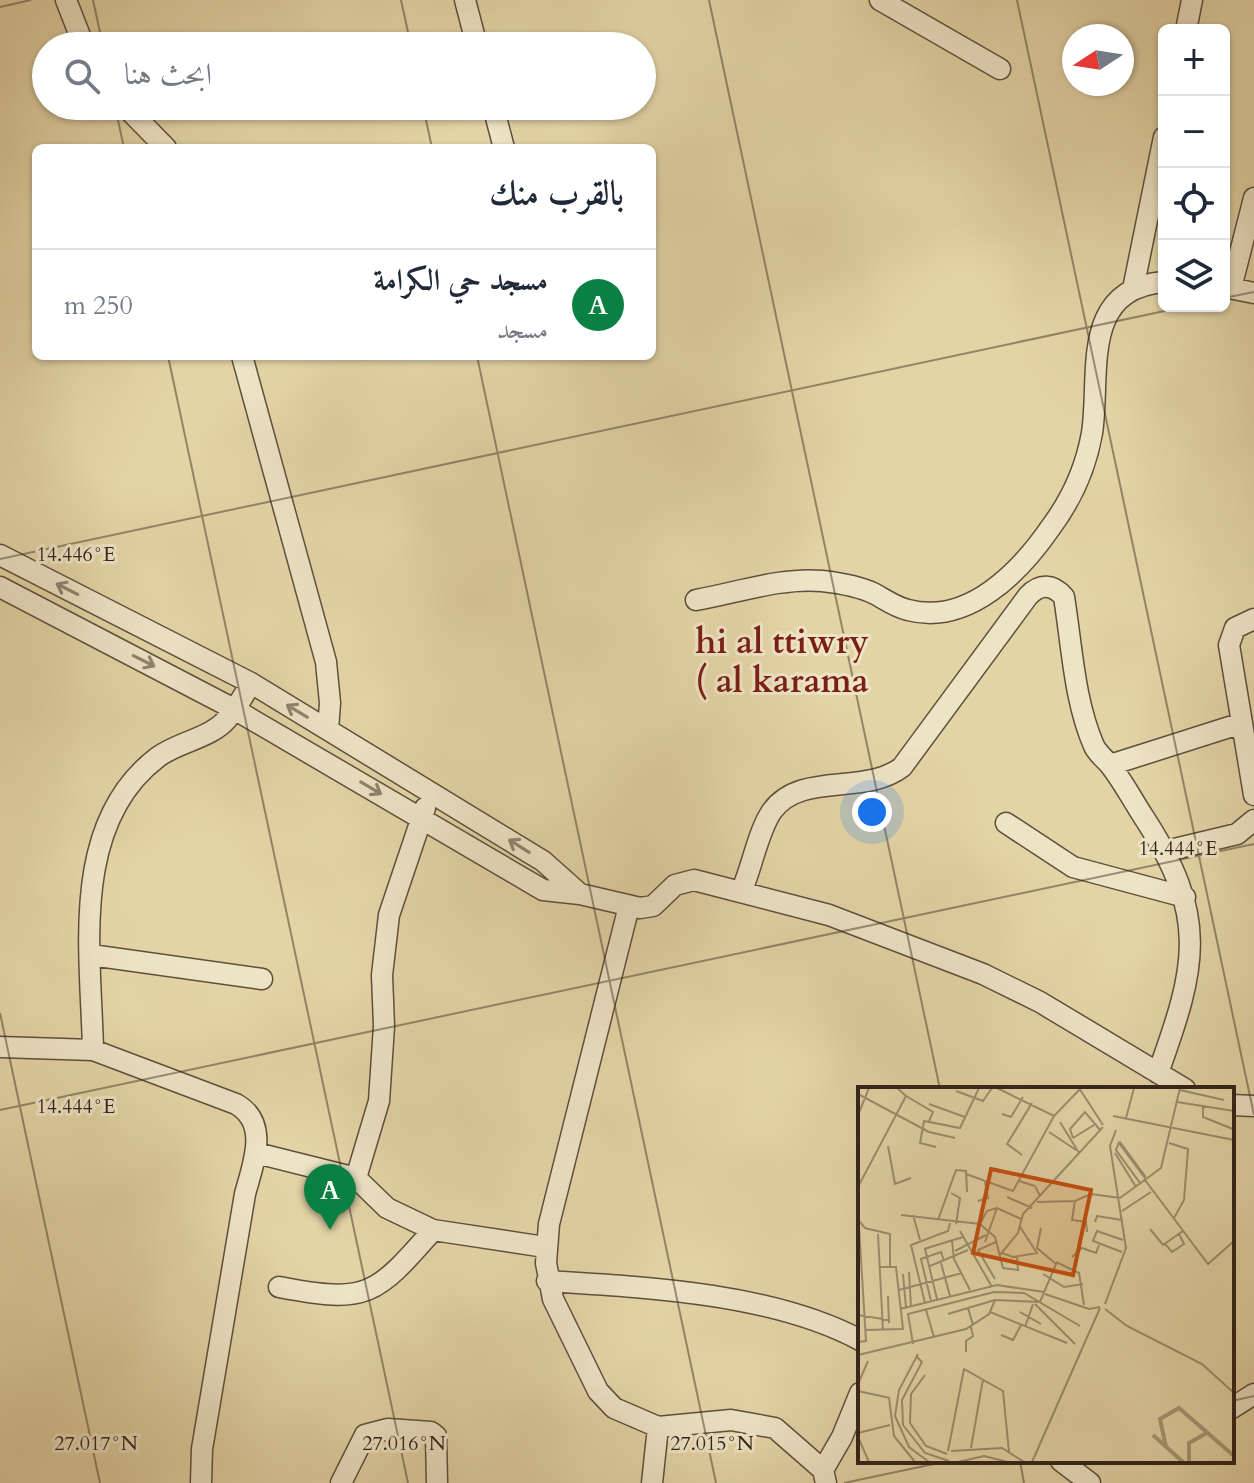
<!DOCTYPE html>
<html lang="ar">
<meta charset="utf-8">
<style>
:root{--surface:#fff;--page:#f2f2f3;--text:#1f2937;--muted:#747a83;--line:#e0e1e3;--accent:#0b8043}
body{margin:0;font-family:Cardo,Amiri,serif;background:var(--page);color:var(--text);direction:rtl}
.controls{position:absolute;right:24px;top:24px;display:grid;overflow:hidden;border-radius:12px;box-shadow:0 2px 6px #0004}
.controls button{width:72px;height:72px;display:grid;place-items:center;padding:0;border:0;border-bottom:2px solid var(--line);background:var(--surface);color:var(--text);font:40px sans-serif}
.compass{position:absolute;left:1062px;top:24px;width:72px;height:72px;border-radius:50%;background:var(--surface);box-shadow:0 2px 6px #0004;rotate:258deg}
.you{position:absolute;left:872px;top:812px;width:28px;height:28px;margin:-20px;border:6px solid #fff;border-radius:50%;background:#1a73e8;box-shadow:0 0 0 12px #1a73e833}
.badge{display:grid;place-items:center;width:52px;height:52px;border-radius:50%;background:var(--accent);color:#fff;font-size:26px;font-weight:700}
.pin{position:absolute;translate:-50% -66px;filter:drop-shadow(0 2px 4px #0008)}
.pin::after{content:'';position:absolute;top:42px;width:28px;height:24px;background:inherit;clip-path:polygon(0 0,100% 0,50% 100%)}
.list{margin:0;padding:0;list-style:none}
h2{display:flex;justify-content:space-between;align-items:center;height:104px;margin:0;padding:0 32px;font-size:34px}
h2 small{font-size:26px;font-weight:400;color:var(--muted)}
.list li{display:grid;grid-template-columns:52px 1fr auto;gap:24px;align-items:center;box-sizing:border-box;height:112px;padding:0 32px;border-top:2px solid var(--line)}
.list b{display:block;font-size:30px;white-space:nowrap}
.list p{margin:0;font-size:26px;white-space:nowrap;color:var(--muted)}
.list em{font-size:26px;font-style:normal;color:var(--muted)}
.icon{flex:none;width:44px;height:44px;fill:none;stroke:currentColor;stroke-width:2;stroke-linecap:round;stroke-linejoin:round}
.map{position:relative;flex:none;width:1254px;height:1483px;overflow:hidden;direction:ltr}
.search{position:absolute;background:var(--surface);box-shadow:0 2px 6px #0004;left:32px;top:32px;width:624px;height:88px;display:flex;align-items:center;gap:20px;box-sizing:border-box;padding:0 28px;border-radius:44px;color:var(--muted);font-size:30px}
.panel{position:absolute;background:var(--surface);box-shadow:0 2px 6px #0004;left:32px;top:144px;width:624px;height:216px;border-radius:12px;direction:rtl}
.map>svg:first-child{display:block}
.lines{fill:none;stroke-linecap:round;stroke-linejoin:round}
.street-casing{stroke:#5e4f3d;stroke-width:23}
.street{stroke:#ede3c5;stroke-width:20}
.oneway{stroke:#908370}
.ticks{fill:none;stroke:#32231a;stroke-width:2;stroke-opacity:0.45}
.labels{text-anchor:middle;stroke-width:6;stroke-linejoin:round;paint-order:stroke}
.district-label{font-size:34px;font-weight:bold;fill:#7a1f14;stroke:#ede3c5}
.inset-river{fill:none;stroke:#a79876;stroke-width:4}
.inset-road{fill:none;stroke:#9c8d6e;stroke-width:2}
.view{fill:#c44e0f;fill-opacity:0.15;stroke:#c44e0f;stroke-width:4}
.inset-edge{fill:none;stroke:#32231a;stroke-width:4}
.ticks-label{font-size:20px;text-anchor:middle;fill:#32231a;stroke:#ede3c5;stroke-width:6;stroke-linejoin:round;paint-order:stroke}
</style>
<div class="map">
<svg width="1254" height="1483" viewBox="0 0 1254 1483">
<rect width="100%" height="100%" fill="#e3d4a6"/>
<filter id="stains"><feTurbulence type="fractalNoise" baseFrequency=".0025" numOctaves="4"/><feColorMatrix values="0 0 0 0 .2 0 0 0 0 .09 0 0 0 0 .02 0 0 0 .5 -.17"/></filter>
<radialGradient id="worn" r=".72"><stop offset=".6" stop-color="#630" stop-opacity="0"/><stop offset="1" stop-color="#630" stop-opacity=".3"/></radialGradient>
<g class="lines">
<g class="street-casing">
<path id="street" d="M66 0 84 46
M465 0 477 46
M880 0 1000 69
M1186 30 1192 0
M125 106 166 148
M493 106 504 148
M1224 287 1254 293
M1231 288 1254 198
M1133 289 1164 137
M242 356 326 662 330 703 328 730
M0 555 251 683 543 861 580 894
M0 587 234 709 543 890 580 894 640 908 653 906 675 885 694 880 829 915 983 974 1040 1002 1185 1089
M696 600C736 593 782 577 822 581 840 583 859 586 875 594 886 600 895 607 908 610 968 626 1020 572 1051 527 1071 500 1086 467 1092 433 1101 375 1079 289 1164 282
M1254 619 1235 628 1229 645 1254 795
M1110 765 1242 723
M1006 823 1073 867 1185 897
M1166 851 1237 834 1254 820
M741 892C752 868 758 831 772 811 801 771 865 796 902 767L1028 596C1040 583 1053 584 1064 597 1072 646 1074 700 1094 746 1098 754 1104 758 1110 765 1122 780 1132 799 1143 816 1209 917 1197 965 1158 1073
M629 906 549 1224 546 1263 553 1299 598 1391 614 1408 658 1427 731 1420 775 1428 823 1470 826 1483
M91 955 262 979
M0 1047 93 1050 236 1104C270 1123 253 1164 245 1194L202 1449 201 1483
M93 1050C91 954 69 824 158 757 178 742 211 738 227 719 236 709 244 695 251 683
M1232 1105 1254 1106
M256 1153 356 1178 387 1208 433 1230 545 1247
M356 1178 379 1101 384 1026 382 975 389 915 425 808
M547 1281C645 1287 772 1293 860 1340
M279 1287C368 1304 375 1296 433 1230
M1232 1408 1254 1394
M1061 1461 1090 1483
M823 1470 842 1437 860 1393
M341 1483 365 1435 388 1429 431 1432 436 1436 437 1483
M652 1483 658 1427"/>
</g>
<use href="#street" class="street"/>
</g>
<defs><path id="oneway-shaft" d="M-6 0H5M1.5-3L5.5 0L1.5 3" fill="none" stroke-width="1.6" stroke-linecap="round" stroke-linejoin="round" transform="scale(2)"/></defs>
<g class="oneway">
<use href="#oneway-shaft" transform="translate(67 589) rotate(-153)"/>
<use href="#oneway-shaft" transform="translate(144 661) rotate(27)"/>
<use href="#oneway-shaft" transform="translate(297 711) rotate(-149)"/>
<use href="#oneway-shaft" transform="translate(371 788) rotate(31)"/>
<use href="#oneway-shaft" transform="translate(519 846) rotate(-148)"/>
</g>
<path class="ticks" d="M93 0 103 46M401 0 411 46M709 0 940 1089M1017 0 1254 1115M0 7 31 0M115 106 124 148M423 106 432 148M1224 298 1254 292M168 356 408 1483M477 356 716 1483M0 559 1188 306M0 1013 100 1483M0 1110 1254 844M1232 1401 1254 1396M1020 1461 1024 1483M844 1483 948 1461"/>
<g class="labels">
<g class="district-label">
<text x="782" y="653">hi al ttiwry<tspan x="782" dy="39">( al karama</tspan></text>
</g>
</g>
<g transform="translate(858 1087)">
<rect width="376" height="376" fill="#e3d4a6"/>
<path class="inset-river" d="M295 348 325 375M308 360 302 332 321 321 376 369M331 375V356L349 346"/>
<path class="inset-road" d="M139 1 196 29 222 2M221 1 245 38M322 3 366 13M98 4 125 14 134 1M0 7 71 45 97 51M48 9 75 25 71 34M319 15 376 24M71 17 107 30M345 18V30L375 42M144 27 153 30 165 10M0 28 11 1M255 29 376 53M268 31 276 1M202 35 221 66M191 45 218 63M215 51 212 42 227 25 242 43M215 51 236 38M261 55 258 63 282 96M262 55 287 89V91L261 56ZM311 56 330 62 326 113 316 131M30 59 37 97 53 91M78 60 62 56 66 34 102 41 121 1M257 66 278 100M164 68 149 57 174 16M108 87 155 104 196 29M287 93 350 177 376 154M161 94 177 99 182 109M0 100 48 9 39 1M93 106 102 111 98 137M149 110 174 121M120 114 130 111 127 95M217 114 214 133 228 135 229 145M179 115 217 114 233 107 262 111 303 81 322 1M0 123 8 254 0 255M264 124 293 105M43 128 122 137 129 124 139 121 163 132M55 128 62 153M80 133 98 83 108 84 109 105M1 134 7 141 32 147V180M237 135 239 129 264 133M122 137 137 150 145 181 160 183 159 170M292 142 305 158 325 144M102 144 134 200M20 147 25 244M94 154 96 172 112 203M127 155 139 121M307 157 314 165 326 157 321 147M66 162 105 150M67 162 79 212M97 164 128 148M264 165 235 154 239 144 265 153M144 166 155 170 179 166 162 140M141 169 160 146 165 127 245 40M214 170 224 161 238 166 241 158M198 175 221 186 226 218M83 176 92 209M72 179 110 163M51 185 53 220M45 187 48 221M185 187 206 200 225 197M137 192 120 163 138 155M41 203 104 186M187 207 231 222 242 220M30 209 31 236M73 214 63 172 83 165 86 174M67 216 53 158 90 144 92 136M177 217 217 257M247 217 268 161 252 59 258 43M110 221 137 213M42 222 139 198 186 205M247 222 269 239 344 277 376 306M68 223 76 250M132 225 209 256M162 225 183 237M90 227 110 221 115 238M0 228 31 233M167 240 175 217M7 243 45 242 38 180H21M143 248 155 253 163 238M55 257 50 227 136 205 166 206 222 239M108 265V254L115 249 113 240M60 267 41 303 37 329 51 360 71 375M0 268 108 242 131 227 137 213 182 215 198 177 179 161 183 141M59 270 64 275 44 313 45 338 67 366 91 374M67 288 53 307 52 336 68 359 89 367M0 297 10 274M0 304 32 311M31 311 36 349 57 375M0 346 32 338M0 350 11 375M113 361 125 292M90 364 106 282 145 304 151 365M93 364 144 361 166 375M100 375 126 369 150 375M174 375 242 221"/>
<path class="view" d="M133 82 233 103 215 188 115 166Z"/>
<rect width="376" height="376" class="inset-edge"/>
</g>
<g class="ticks-label">
<text x="76" y="561">14.446°E</text>
<text x="1178" y="855">14.444°E</text>
<text x="76" y="1113">14.444°E</text>
<text x="96" y="1450">27.017°N</text>
<text x="404" y="1450">27.016°N</text>
<text x="712" y="1450">27.015°N</text>
</g>
<rect width="100%" height="100%" filter="url(#stains)"/>
<rect width="100%" height="100%" fill="url(#worn)"/>
</svg>
<div class="controls">
<button>+</button>
<button>−</button>
<button><svg class="icon" aria-label="locate" viewBox="0 0 24 24"><circle cx="12" cy="12" r="6"/><path d="M12 2v4M12 18v4M2 12h4M18 12h4"/></svg></button>
<button><svg class="icon" aria-label="layers" viewBox="0 0 24 24"><path d="M12 4l9 5-9 5-9-5zM3 14l9 5 9-5"/></svg></button>
</div>
<svg class="compass" viewBox="-18 -18 36 36"><path d="M0-13l5 13h-10z" fill="#e53935"/><path d="M0 13l5-13h-10z" fill="#747a83"/></svg>
<div class="you"></div>
<div class="pin badge" style="left:330px;top:1230px">A</div>
<div class="search"><svg class="icon" aria-label="search" viewBox="0 0 24 24"><circle cx="10" cy="10" r="6"/><path d="M15 15l6 6"/></svg>ابحث هنا</div>
<section class="panel">
<h2>بالقرب منك<small></small></h2>
<ul class="list">
<li><span class="badge">A</span><div><b>مسجد حي الكرامة</b><p>مسجد</p></div><em>250 m</em></li>
</ul>
</section>
</div>
